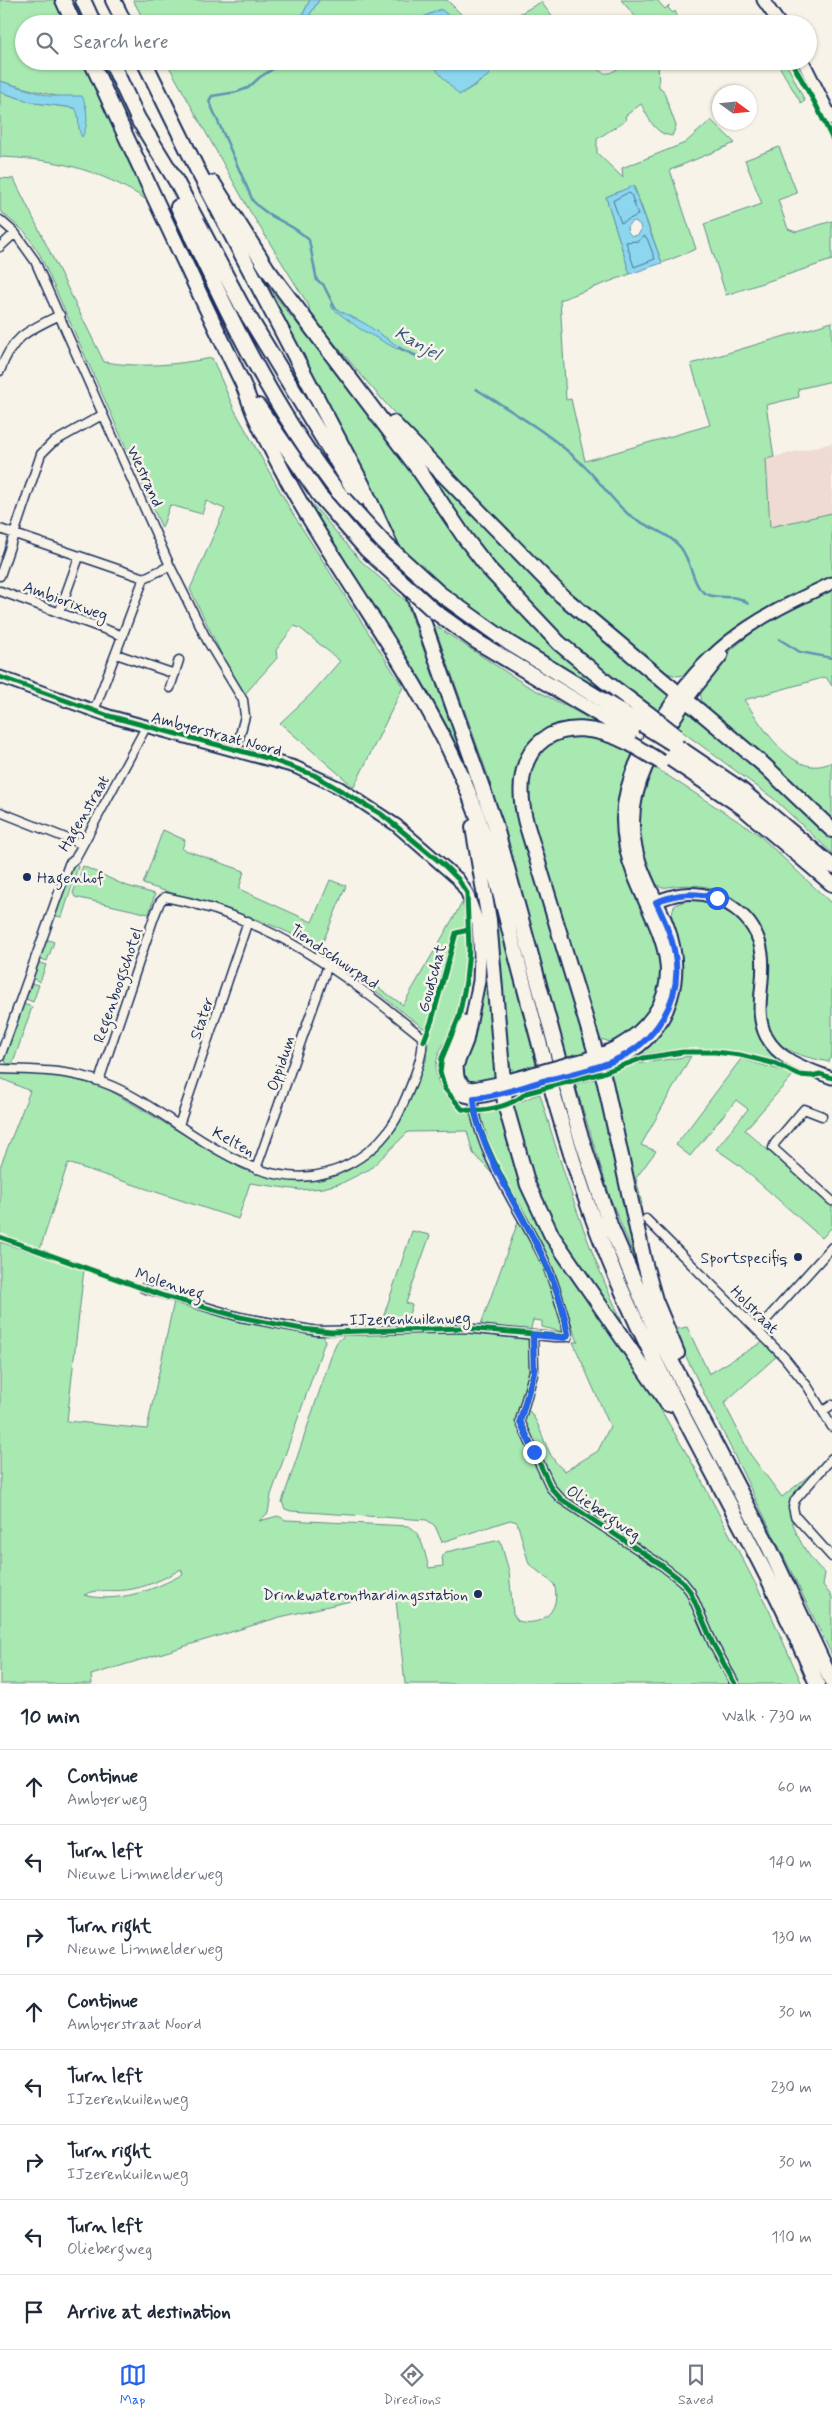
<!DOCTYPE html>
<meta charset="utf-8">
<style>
:root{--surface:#fff;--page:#f6f6f7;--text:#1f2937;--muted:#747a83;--line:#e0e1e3;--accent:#2563eb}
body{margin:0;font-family:Mynerve,sans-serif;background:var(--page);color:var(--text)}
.compass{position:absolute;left:712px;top:85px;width:45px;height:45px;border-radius:50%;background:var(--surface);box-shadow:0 1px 4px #0004;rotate:105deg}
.stop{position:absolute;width:15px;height:15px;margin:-11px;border:4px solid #2563eb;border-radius:50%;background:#fff}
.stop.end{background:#2563eb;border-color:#fff;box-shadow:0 1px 5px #0008}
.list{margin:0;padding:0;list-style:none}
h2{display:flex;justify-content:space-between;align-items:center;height:65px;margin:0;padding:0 20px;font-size:21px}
h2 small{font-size:16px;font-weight:400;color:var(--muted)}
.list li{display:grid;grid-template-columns:32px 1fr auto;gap:15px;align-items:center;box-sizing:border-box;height:75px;padding:0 20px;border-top:1px solid var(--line)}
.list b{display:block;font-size:19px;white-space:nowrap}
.list p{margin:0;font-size:16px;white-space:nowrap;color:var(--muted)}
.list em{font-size:16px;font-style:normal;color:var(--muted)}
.icon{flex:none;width:28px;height:28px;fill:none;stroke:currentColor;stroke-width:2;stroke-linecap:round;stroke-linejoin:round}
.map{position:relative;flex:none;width:832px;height:1684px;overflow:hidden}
.search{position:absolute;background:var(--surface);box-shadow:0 1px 4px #0004;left:15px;right:15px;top:15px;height:55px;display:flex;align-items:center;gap:12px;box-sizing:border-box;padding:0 18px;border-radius:28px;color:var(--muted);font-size:19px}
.sheet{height:665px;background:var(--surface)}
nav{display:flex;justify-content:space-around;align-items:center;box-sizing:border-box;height:70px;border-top:1px solid var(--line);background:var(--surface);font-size:14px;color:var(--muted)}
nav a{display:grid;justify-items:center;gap:2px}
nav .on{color:var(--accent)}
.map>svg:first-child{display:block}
.built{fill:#efdbd1}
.green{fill:#a8e9b1;stroke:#628c88;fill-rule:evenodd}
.water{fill:#8cd6ee;stroke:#5f93b4;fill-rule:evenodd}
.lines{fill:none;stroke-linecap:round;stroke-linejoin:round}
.shore{stroke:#487298;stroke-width:1}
.stream{stroke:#5f93b4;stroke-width:2.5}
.street-casing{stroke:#1b2f5e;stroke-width:11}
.secondary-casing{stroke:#1b2f5e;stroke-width:15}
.primary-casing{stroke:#1b2f5e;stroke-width:16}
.highway-casing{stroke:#1b2f5e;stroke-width:18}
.street{stroke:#f7f3e8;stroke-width:8}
.secondary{stroke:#f7f3e8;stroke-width:11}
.primary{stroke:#f7f3e8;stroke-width:12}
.highway{stroke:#f7f3e8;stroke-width:14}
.primary-bridge-casing{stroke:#1b2f5e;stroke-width:16;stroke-linecap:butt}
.highway-bridge-casing{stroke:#1b2f5e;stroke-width:18;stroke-linecap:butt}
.primary-bridge{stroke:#f7f3e8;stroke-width:12}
.highway-bridge{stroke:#f7f3e8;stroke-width:14}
.cycleway-casing{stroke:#f7f3e8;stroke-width:8}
.cycleway{stroke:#00873e;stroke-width:5}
.route{stroke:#2563eb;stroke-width:6}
.poi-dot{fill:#1b2f5e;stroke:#f7f3e8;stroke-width:2}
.labels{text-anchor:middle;stroke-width:5;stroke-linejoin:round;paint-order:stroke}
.street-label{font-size:16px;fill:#1b2f5e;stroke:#f7f3e8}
.poi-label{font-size:16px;fill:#1b2f5e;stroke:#f7f3e8;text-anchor:end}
.water-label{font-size:18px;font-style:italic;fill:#375982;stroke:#f7f3e8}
</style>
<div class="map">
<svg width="832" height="1684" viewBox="0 0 832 1684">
<rect width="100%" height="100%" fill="#f7f3e8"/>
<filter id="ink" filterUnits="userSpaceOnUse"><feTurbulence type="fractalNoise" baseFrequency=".02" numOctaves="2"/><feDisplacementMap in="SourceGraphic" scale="10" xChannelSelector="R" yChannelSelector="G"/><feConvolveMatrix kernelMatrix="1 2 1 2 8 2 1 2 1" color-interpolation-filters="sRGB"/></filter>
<g filter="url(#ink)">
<path class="built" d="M832 443V513L770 528 766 459Z"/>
<path class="green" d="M0 0H54L65 24H24V61H82L148 202C140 194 129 190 119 184 77 164 46 159 0 157V92L35 103 75 108 79 113 78 119 87 106C58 95 29 90 0 81Z
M133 0H310L298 24H146Z
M319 0H447L471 24H458L442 10H439L408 24H304Z
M621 0H657L665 9 669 5 668 8 673 13 675 11 678 18 669 24H642Z
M541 2 558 24H501Z
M166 61H445L437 66 459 95 479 83 490 61H590C608 83 611 70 630 62 637 59 650 61 658 61L659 87 663 90 676 126 672 136C654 134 649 118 641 104L625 116 626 120 597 139V153L623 178 622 168 685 143 711 120 735 143 670 170 696 249 662 263 634 186 606 197 630 274 560 300 566 400 571 399 585 461 710 425 691 364 832 322V381L798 389 799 397 766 405 774 457 766 459 770 527 832 513V577L776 602 741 625 684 675 677 676 667 673C533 568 415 444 309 312V306L248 208Z
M776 61H785L805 101 801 103Z
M779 147 797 193 778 200 788 229 796 232 832 221V260L726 295 704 224 762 204 745 160Z
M0 178 14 179 104 362C144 368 173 365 212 358L234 409 293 514 403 687 354 787 280 723 312 693 340 661 300 628 294 626 276 650 277 658 244 695 233 678 190 589 225 509 206 501 202 514 170 505 162 528 40 255 25 232 0 211Z
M256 270 288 313 380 422 467 545 643 718 506 633 448 591 402 553Z
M419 458 671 696 659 715C625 687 587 662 556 631 502 580 461 520 419 458Z
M306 497 361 561 406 601 462 756 410 664Z
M832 591V686L826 677 744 700C763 726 793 782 832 762V823L702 704 700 689 723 657 749 635 777 615Z
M434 625 526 685 611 730 565 727 517 775 515 793 586 1038 587 1054 567 1059 488 776Z
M689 708 787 794 832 837V853L774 799 676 727Z
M586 735 611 741 634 754 624 778 659 949C660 958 662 968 661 977 658 1003 638 1035 610 1042L598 1038 532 821C527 792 525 747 562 738 570 736 578 736 586 735Z
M648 763 758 834 832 904V1053L829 1062C810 1058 787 1054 774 1038 757 1015 770 983 768 956 767 942 761 929 753 918 731 886 697 881 662 888L651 880 636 831Z
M163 830 185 840 182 849 244 871 239 889 312 922 330 880 346 886 320 949C265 916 203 904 143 884Z
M76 863 78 867 62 917 56 916 55 913 73 865Z
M83 866 124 885 155 894 149 914 75 897 73 893Z
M488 878 537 1068 514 1073 509 1063 504 1003 497 972Z
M687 900C702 898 714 902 727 910 777 941 746 983 756 1023 760 1039 772 1052 783 1064 723 1045 693 1046 631 1056 644 1037 681 990 681 969 682 951 665 920 675 905Z
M462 903C474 935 463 995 452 1027 447 1040 437 1052 436 1066 434 1086 453 1110 472 1115L475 1130 497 1179 473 1153 467 1131 408 1132 370 1169 342 1183 323 1188 300 1190 250 1183 238 1219 68 1163 40 1249 0 1234V1167L30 1091 0 1078V1073H47L104 1087 242 1169C296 1187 360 1180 395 1130 408 1111 415 1084 422 1062H426V1030L360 979 362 976 403 1005Z
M486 929 497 1076C490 1084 475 1085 466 1082L460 1068Z
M46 939 54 942 47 961 39 958Z
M37 962 46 965 40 982 32 978Z
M30 983 39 985 33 1002 24 998Z
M23 1004 32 1007 13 1063 7 1064 3 1058Z
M691 1056 641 1145 656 1151 636 1178 642 1205 639 1206 610 1076 612 1073 630 1065Z
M741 1059 794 1074 745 1130 832 1207V1227L822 1238 739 1165 716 1149 748 1109 736 1100 690 1156 676 1145Z
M599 1078 623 1196 650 1295 611 1200 575 1084Z
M540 1094C566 1183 594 1269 637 1351L559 1237 538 1197 508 1107C520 1104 527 1097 540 1094Z
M500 1109 522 1185 544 1234 652 1395 694 1466 768 1608 802 1684H405L395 1591 280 1617 91 1675 92 1684H0V1242L84 1269 67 1421 147 1429 174 1301 223 1317 323 1334 325 1341 271 1495 268 1513 259 1521 278 1516 286 1520 409 1526C422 1533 425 1555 429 1568L443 1566 442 1555 446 1552 500 1540 509 1571 513 1614 518 1621C543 1628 562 1609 554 1584L529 1564 517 1522 510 1520 442 1542 435 1526 427 1520 291 1511 285 1509 282 1502 334 1348 337 1342 345 1335 452 1332 528 1338 531 1340 535 1368 521 1403C546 1422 540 1453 565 1471L598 1451 610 1426 573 1342H578L550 1264 489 1145 481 1118 482 1114ZM181 1569 183 1574C155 1590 116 1604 84 1595 97 1588 111 1592 126 1590 145 1588 166 1578 181 1569Z
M519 1219C538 1255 557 1291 563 1332L542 1327V1321L533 1320 530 1332 480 1327Z
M412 1231 430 1235 406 1303 412 1305 405 1327H380Z
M687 1327 709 1374 764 1341 778 1355 724 1403 750 1454 782 1497 817 1469C809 1478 796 1489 792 1500 784 1521 809 1560 825 1573L823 1585 832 1597V1655L673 1330Z"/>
<path class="water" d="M310 0H319L304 24H298Z
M439 10H442L458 24H408Z
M445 61H490L492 67 488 76 459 95 437 71V66Z
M0 81 49 96H82C88 108 89 125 82 137 76 128 81 116 75 108L35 103 0 92Z
M633 186 662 263 630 274 606 197ZM635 221 640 225 641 230 638 235 632 236 628 232 627 227 630 223Z
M331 303 338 310 364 323 401 348 397 349 360 329 332 308Z"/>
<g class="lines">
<path class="shore" d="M628 193 631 194 638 215 621 223 613 201Z
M644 236 647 238 655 259 634 267 626 242 638 241Z"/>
<path class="stream" d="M286 61 260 77 248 88 237 92 212 96 209 101 253 201C270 220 293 223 309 240L317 281 323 284 335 308
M399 348 421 358
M476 389C514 413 555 436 587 469 601 483 612 500 628 514 644 527 667 531 681 548 690 560 693 581 700 589 713 604 735 590 748 604
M779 639 800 652 832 658"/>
<g class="street-casing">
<path id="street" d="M0 220 15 233 35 261 170 566 208 642 243 700 245 716 236 750
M0 247 15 233
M0 371C12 336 29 330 60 315
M0 529 144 578
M0 576 41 454 52 443 102 415
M0 591 123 636
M59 613 79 557
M116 654 175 674
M170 688 179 660
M94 711 144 578 170 566
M0 812 81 844
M0 1057 69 864 75 859 146 727
M0 1069C39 1070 75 1070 112 1086 186 1118 264 1212 351 1163 372 1151 390 1133 400 1111 407 1095 428 1051 421 1036 342 972 268 916 165 897L160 902 154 917 99 1081
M822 1116 804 1109 775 1143 773 1148 832 1201
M179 1125 248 921
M256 1169 328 965
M646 1219 784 1357 808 1387 832 1427
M143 1288 240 1317 317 1331 465 1328 554 1337H568C568 1325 562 1311 559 1300 554 1284 549 1268 541 1253 517 1205 475 1148 473 1093
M757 1330 832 1247
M533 1335 534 1371 520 1421 551 1488 561 1499 660 1564 682 1581 690 1591 713 1644 735 1684
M823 1411 832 1405
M832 1458 795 1500 793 1507 795 1516 832 1557"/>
</g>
<g class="secondary-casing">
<path id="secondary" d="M763 0 780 24
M803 61 832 119
M0 677 109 716 295 767 340 788 396 825 458 879 467 893 478 923 480 956 479 981 467 1041 457 1066 458 1078 465 1086 473 1088 503 1082
M679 693C722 635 768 613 832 583
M687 699 722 655
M650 904C660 900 671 895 682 894 720 890 757 916 762 954 766 982 753 1010 766 1036 779 1061 808 1069 832 1078
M464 1021C460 1037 450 1050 447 1065 446 1072 447 1079 450 1084 463 1105 485 1096 504 1091"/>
</g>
<g class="primary-casing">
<path id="primary" d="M571 1063C605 1055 633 1044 654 1014 686 967 651 920 634 875 627 857 623 838 623 819 624 770 653 732 679 693
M574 1073C591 1068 609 1064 624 1056 672 1029 686 975 667 925 654 892 633 863 633 825 632 776 661 739 687 699
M503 1082 535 1073
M504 1091 538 1083"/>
</g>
<g class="highway-casing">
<path id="highway" d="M63 0 74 24
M83 0 94 24
M113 0 125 24
M91 61C140 167 189 273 240 378 247 391 250 406 257 420 264 436 273 452 281 468 337 574 414 667 462 777 485 829 498 885 512 940 537 1032 559 1126 592 1216 651 1379 750 1524 817 1684
M111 61 140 123
M144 61 197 169 362 484 416 601 495 824 579 1131 610 1225 658 1336 769 1547 832 1682
M137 117 176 181 241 304 359 498
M213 183 268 270 419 470 465 538 489 569 559 643 606 682 649 714
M178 207C225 308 272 409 342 497
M258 406 319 495
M393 423 561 595 765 766 832 830
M439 593 509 643 643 725
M434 611 476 641 635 736
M672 743 740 789 832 866
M631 744C560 707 505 742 526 823L605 1083 644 1261 655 1300 677 1353
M665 755 742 807 832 884
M473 827 489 920 505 1104 528 1185 552 1236 668 1404"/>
</g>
<use href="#street" class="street"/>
<use href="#secondary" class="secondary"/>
<use href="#primary" class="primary"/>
<use href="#highway" class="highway"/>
<g class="primary-bridge-casing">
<path id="primary-bridge" d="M535 1073 571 1063
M538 1083 574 1073"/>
</g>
<g class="highway-bridge-casing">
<path id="highway-bridge" d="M319 495 366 549 434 611
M342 497 383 542 439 593
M649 714 677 736
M643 725 672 743
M631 744 661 762"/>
</g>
<use href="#primary-bridge" class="primary-bridge"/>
<use href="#highway-bridge" class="highway-bridge"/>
<g class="cycleway-casing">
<path id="cycleway" d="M791 61 816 105 832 138
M0 677 109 716 267 758 314 775 381 814 445 866 458 879 467 893 469 950 466 981 459 1017 442 1058 440 1072 445 1089 462 1109C481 1114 512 1106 526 1093L602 1073 643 1058 683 1052H715L740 1055 776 1064 799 1075 812 1076 820 1074 832 1078
M424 1041 432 1020 456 933 468 930
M0 1237 164 1296 240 1317 302 1329 331 1332 465 1328 567 1337 568 1335C554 1254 498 1188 474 1111
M533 1335 534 1371 520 1421 551 1488 561 1499 660 1564 682 1581 690 1591 713 1644 735 1684"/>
</g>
<use href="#cycleway" class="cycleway"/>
</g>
</g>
<g class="lines" filter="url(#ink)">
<path class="route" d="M534 1452 520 1421 534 1372 533 1335 565 1338 568 1334C564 1308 554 1279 542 1255 521 1211 475 1146 474 1098 497 1097 524 1086 547 1080 569 1075 592 1070 613 1061 654 1044 683 1001 675 955 672 936 664 919 656 902 678 893 695 892 717 898"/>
</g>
<g class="poi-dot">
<circle cx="27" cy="877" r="5"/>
<circle cx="798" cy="1257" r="5"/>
<circle cx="478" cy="1594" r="5"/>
</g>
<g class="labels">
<g class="street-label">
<text transform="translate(146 476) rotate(65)" y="6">Westrand</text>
<text transform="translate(66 600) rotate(20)" y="6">Ambiorixweg</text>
<text transform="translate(217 733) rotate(15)" y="6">Ambyerstraat Noord</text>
<text transform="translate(83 813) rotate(-60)" y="6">Hagenstraat</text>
<text transform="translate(335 956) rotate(34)" y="6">Tiendschuurpad</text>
<text transform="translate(431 978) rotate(-75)" y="6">Goudschat</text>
<text transform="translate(117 985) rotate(-71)" y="6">Regenboogschotel</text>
<text transform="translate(201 1018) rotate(-71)" y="6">Stater</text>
<text transform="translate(280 1063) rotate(-71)" y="6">Oppidum</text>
<text transform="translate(234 1141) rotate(29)" y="6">Kelten</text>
<text transform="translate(170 1283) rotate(18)" y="6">Molenweg</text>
<text transform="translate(755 1309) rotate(45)" y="6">Holstraat</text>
<text transform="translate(410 1318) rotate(-1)" y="6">IJzerenkuilenweg</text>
<text transform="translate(604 1512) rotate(34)" y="6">Oliebergweg</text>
</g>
<g class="poi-label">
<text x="37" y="883" text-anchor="start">Hagenhof</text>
<text x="788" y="1263">Sportspecifiq</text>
<text x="468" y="1600">Drinkwateronthardingsstation</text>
</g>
<g class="water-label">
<text transform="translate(418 343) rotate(30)" y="6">Kanjel</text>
</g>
</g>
</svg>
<svg class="compass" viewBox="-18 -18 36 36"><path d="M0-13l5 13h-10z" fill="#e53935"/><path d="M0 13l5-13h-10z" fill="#747a83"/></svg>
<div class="stop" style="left:717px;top:898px"></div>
<div class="stop end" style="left:534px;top:1452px"></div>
<div class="search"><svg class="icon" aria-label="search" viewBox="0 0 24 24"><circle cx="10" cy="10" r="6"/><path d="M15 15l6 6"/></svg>Search here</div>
</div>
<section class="sheet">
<h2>10 min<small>Walk · 730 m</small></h2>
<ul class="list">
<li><svg class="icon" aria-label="ahead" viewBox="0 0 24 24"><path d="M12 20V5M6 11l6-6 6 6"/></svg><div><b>Continue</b><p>Ambyerweg</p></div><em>60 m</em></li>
<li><svg class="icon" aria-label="left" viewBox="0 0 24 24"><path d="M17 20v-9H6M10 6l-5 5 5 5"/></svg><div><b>Turn left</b><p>Nieuwe Limmelderweg</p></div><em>140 m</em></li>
<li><svg class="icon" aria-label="right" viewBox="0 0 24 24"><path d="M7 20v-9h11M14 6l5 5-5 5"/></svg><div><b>Turn right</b><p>Nieuwe Limmelderweg</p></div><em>130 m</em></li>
<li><svg class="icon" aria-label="ahead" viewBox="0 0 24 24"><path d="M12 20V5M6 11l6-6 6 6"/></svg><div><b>Continue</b><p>Ambyerstraat Noord</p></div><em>30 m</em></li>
<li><svg class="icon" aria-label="left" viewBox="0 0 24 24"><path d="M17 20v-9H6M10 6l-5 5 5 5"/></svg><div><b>Turn left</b><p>IJzerenkuilenweg</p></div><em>230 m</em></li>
<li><svg class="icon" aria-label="right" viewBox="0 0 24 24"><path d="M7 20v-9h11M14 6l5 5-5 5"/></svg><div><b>Turn right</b><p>IJzerenkuilenweg</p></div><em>30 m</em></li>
<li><svg class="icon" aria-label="left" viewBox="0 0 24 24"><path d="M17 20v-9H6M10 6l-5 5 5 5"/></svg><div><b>Turn left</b><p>Oliebergweg</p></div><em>110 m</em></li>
<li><svg class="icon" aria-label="arrive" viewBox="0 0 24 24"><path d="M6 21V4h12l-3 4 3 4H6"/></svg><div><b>Arrive at destination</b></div></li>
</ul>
</section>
<nav>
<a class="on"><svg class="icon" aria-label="map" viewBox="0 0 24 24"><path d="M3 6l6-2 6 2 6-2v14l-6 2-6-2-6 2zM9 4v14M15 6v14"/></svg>Map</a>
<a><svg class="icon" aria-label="directions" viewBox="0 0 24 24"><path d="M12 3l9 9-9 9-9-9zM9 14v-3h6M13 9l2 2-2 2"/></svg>Directions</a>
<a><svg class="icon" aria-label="saved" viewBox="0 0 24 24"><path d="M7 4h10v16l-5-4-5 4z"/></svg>Saved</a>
</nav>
